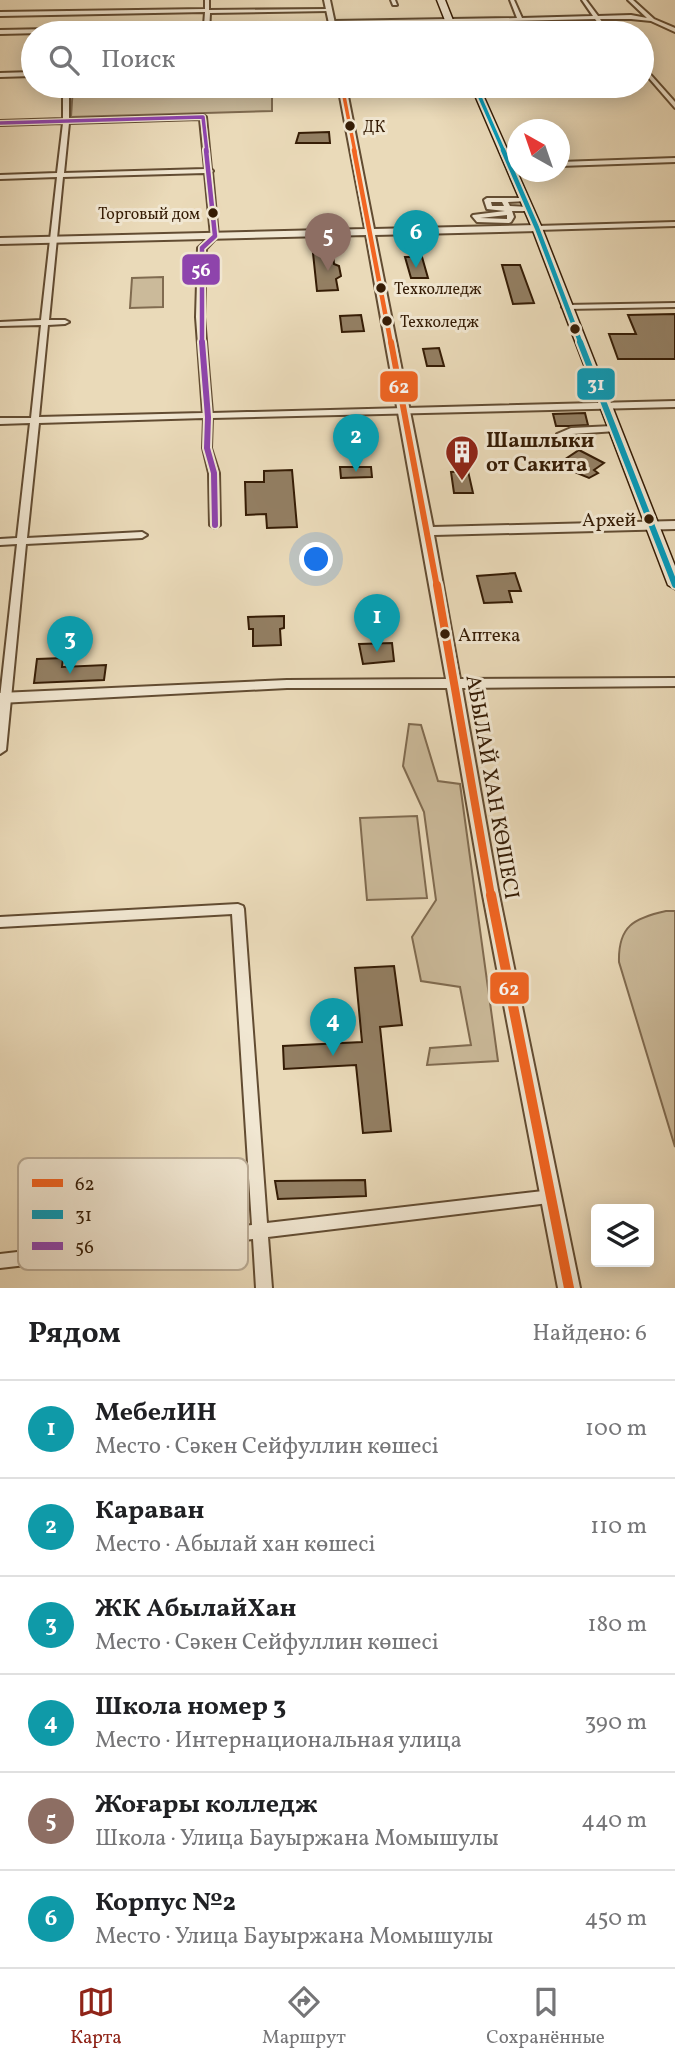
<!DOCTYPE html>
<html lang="ru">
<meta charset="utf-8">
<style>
:root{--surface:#fff;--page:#f6f6f6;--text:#202124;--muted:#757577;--line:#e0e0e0;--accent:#8f2418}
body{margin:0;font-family:Vollkorn,serif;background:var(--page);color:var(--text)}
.controls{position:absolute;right:21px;bottom:21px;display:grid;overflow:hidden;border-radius:7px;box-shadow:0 4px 18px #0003}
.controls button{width:63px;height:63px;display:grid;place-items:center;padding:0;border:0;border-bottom:2px solid var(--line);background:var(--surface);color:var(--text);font:35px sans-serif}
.compass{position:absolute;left:507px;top:119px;width:63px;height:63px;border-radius:50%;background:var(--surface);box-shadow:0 4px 18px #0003;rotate:320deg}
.you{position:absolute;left:317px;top:560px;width:24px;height:24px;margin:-18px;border:5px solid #fff;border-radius:50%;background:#1a73e8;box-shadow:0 0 0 10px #1a73e833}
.badge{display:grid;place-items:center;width:46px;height:46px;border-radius:50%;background:var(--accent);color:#fff;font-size:23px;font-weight:700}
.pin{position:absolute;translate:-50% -58px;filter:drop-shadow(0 2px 4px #0008)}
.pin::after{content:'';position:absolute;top:37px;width:24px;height:21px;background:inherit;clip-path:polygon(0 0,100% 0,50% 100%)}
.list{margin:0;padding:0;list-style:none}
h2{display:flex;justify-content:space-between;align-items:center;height:91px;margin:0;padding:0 28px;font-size:30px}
h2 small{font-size:23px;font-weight:400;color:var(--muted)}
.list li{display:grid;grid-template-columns:46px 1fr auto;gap:21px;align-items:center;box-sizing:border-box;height:98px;padding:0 28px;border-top:2px solid var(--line)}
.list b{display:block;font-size:26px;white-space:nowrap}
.list p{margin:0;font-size:23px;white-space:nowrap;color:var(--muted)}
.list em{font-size:23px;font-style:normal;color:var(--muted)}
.icon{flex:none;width:38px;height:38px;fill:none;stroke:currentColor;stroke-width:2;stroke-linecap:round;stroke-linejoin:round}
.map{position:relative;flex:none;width:675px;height:1288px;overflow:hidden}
.search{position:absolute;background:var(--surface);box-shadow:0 4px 18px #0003;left:21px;right:21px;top:21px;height:77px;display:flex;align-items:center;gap:18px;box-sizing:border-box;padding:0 24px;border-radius:38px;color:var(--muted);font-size:26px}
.sheet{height:679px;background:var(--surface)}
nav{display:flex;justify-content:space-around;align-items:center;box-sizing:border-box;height:98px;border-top:2px solid var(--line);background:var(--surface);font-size:19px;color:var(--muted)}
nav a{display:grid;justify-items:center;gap:4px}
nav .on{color:var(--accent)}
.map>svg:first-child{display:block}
.green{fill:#cbba9a;stroke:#806b50;stroke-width:2}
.building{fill:#937f63;stroke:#351c05;stroke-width:2}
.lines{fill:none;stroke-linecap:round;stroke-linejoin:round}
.minor-casing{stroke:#624c32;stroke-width:4}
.tertiary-casing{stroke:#624c32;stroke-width:4}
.secondary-casing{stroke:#351c05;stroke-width:3}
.minor{fill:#f1e7d2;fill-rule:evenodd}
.tertiary{fill:#f1e7d2;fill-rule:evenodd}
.secondary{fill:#f1e7d2;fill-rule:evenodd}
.bus-1-far4-casing{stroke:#f1e7d2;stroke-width:6}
.bus-1-far3-casing{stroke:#f1e7d2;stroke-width:8}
.bus-1-far2-casing{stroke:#f1e7d2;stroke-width:10}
.bus-1-far1-casing{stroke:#f1e7d2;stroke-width:13}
.bus-1-casing{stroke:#f1e7d2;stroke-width:15}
.bus-2-far2-casing{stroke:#f1e7d2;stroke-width:6}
.bus-2-far1-casing{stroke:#f1e7d2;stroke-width:8}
.bus-2-casing{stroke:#f1e7d2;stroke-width:10}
.bus-3-far2-casing{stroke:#f1e7d2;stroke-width:6}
.bus-3-far1-casing{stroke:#f1e7d2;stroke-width:8}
.bus-3-casing{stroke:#f1e7d2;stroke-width:10}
.bus-1-far4{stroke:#f26522;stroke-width:3.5}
.bus-1-far3{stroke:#f26522;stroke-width:4.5}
.bus-1-far2{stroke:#f26522;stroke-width:6}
.bus-1-far1{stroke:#f26522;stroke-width:8}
.bus-1{stroke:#f26522;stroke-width:10}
.bus-2-far2{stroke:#059bba;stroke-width:3.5}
.bus-2-far1{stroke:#059bba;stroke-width:4.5}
.bus-2{stroke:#059bba;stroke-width:6}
.bus-3-far2{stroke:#8e44ad;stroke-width:3.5}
.bus-3-far1{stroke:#8e44ad;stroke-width:4.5}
.bus-3{stroke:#8e44ad;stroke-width:6}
.bus-dot{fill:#351c05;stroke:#f1e7d2;stroke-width:2.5}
.labels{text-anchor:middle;stroke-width:6;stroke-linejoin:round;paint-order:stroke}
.far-bus-label{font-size:16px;fill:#351c05;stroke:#f1e7d2;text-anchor:start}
.bus-label{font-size:19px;fill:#351c05;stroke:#f1e7d2;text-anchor:end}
.poi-label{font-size:21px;font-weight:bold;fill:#351c05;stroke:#f1e7d2;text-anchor:start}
.street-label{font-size:21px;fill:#351c05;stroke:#f1e7d2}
.key{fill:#f1e7d2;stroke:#b9aa94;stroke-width:2}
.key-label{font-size:19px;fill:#351c05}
.line-badge{stroke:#f1e7d2;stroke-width:2.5}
.badge-label{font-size:19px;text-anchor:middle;font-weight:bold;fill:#fff}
</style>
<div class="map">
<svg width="675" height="1288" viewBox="0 0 675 1288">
<rect width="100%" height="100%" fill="#eadab9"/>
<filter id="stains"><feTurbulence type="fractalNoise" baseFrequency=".00286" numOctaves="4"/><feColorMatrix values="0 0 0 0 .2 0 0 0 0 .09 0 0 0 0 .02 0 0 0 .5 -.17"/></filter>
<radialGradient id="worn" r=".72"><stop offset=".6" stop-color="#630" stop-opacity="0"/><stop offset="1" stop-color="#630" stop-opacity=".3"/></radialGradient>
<path class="green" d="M73 86H272V111L71 117Z
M163 277V307L130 308 132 278Z
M409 724 421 725 438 781 460 784 498 1061 427 1065 430 1048 471 1045 460 987 421 981 412 937 436 900 424 812 403 766Z
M417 816 427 898 367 900 360 818Z
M666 911H675V1147L619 962C618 926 634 918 666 911Z"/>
<path class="building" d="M329 132 330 143H296L299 133Z
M333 252 334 264 339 266 341 276 336 279 338 290 317 291 313 253Z
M405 257H422L428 278H411Z
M502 265H520L534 303 513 304Z
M675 314V359H618L609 334H636L628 315Z
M361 315 364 331 342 332 340 316Z
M439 348 444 366H427L423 349Z
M585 413 588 425 569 426H556L553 414Z
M579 450 604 463 594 470 598 473 589 478 572 471 580 465 567 458Z
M340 467H371L372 477 341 478Z
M292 470 297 527 267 528 266 514 246 515 245 482H264V471Z
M468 471 473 493H454L451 472Z
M515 573 521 591H509L512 602 484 603 477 576Z
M284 616V628L280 629 281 645 253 646V629H249L248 617Z
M392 643 394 661 363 664 359 644Z
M63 658 62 667 106 665 104 680 34 683 37 659Z
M394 966 402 1025 380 1027 391 1131 363 1133 356 1065 284 1069 283 1046 362 1042 355 968Z
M365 1180 366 1196 278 1199 275 1181Z"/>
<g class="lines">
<g class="minor-casing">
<path id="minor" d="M205 0H209V10L329 9 331 10 329 11 210 13 209 33H205L204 29 0 34V30L204 26 205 12 0 16V12L205 9Z
M391 0H395L397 5H393Z
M510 0H514L522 18 593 16 582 0H586L598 16 631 15 647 18 628 0H633L654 19 675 28V32L651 21 631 19H600L610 33H606L595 19 332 25 329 23 332 21 517 18Z
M516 25 518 28 505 29 504 33H499L501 27Z
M642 65 675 102V108L642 70Z
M33 72V76L0 77V73Z
M63 86H69V119L203 115 206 117 211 169 213 171 212 172 218 236 206 249 204 317 212 413 675 401V407L212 418 211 448 219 473 220 525 215 528 210 525 209 473 203 448 204 418 39 423 27 538 142 532 147 535 142 538 26 544 6 750 0 754V698L17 544 0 545V539L17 538 30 423 0 424V418H31L41 325 0 326V322L41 320 57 177 0 179V175L57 173 63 123 0 125V121L63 119ZM200 119 205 169 64 173 69 123ZM205 173 211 236 198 248 196 317 203 413 39 417 48 325 65 324 69 322 65 320H49L63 177Z
M675 158V162L560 166V162Z
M487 198H525L527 199V201L508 202 510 206 529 207 532 209 529 211H512L514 217 511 222 509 223 477 222 472 216 473 215 505 211 487 209 484 200ZM491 202H502L504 206H492ZM507 215V219L480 218Z
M675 222V226L537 230 534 228 537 226Z
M675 303V307L566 309 562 307 566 305Z
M613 426 617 429 616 431 572 434 561 437 557 434 571 428Z
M238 904 243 906 244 909 267 1223 552 1190 557 1192 560 1197 557 1202 268 1237 272 1288H256L253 1239 0 1268V1254L252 1225 232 914 0 927V917Z"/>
</g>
<g class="tertiary-casing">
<path id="tertiary" d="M324 0H330L337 33H331Z
M338 86H346L374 229 537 225 542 228 537 231 375 235 433 527 675 521V529L434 535 460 679 675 678V686L462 688 498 890 580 1288H558L482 890 447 688H287L0 703V693L287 680 446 679 366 235 0 244V238L365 229Z"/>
</g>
<g class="secondary-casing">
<path id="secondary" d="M437 0H445L458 33H450Z
M471 86H479L542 228 675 566V589L668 585 532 228Z"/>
</g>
<use href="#minor" class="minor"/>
<use href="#tertiary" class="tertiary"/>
<use href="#secondary" class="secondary"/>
<g class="bus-1-far4-casing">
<path id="bus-1-far4" d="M342 86 355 152"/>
</g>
<g class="bus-1-far3-casing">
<path id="bus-1-far3" d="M354 150 391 344"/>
</g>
<g class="bus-1-far2-casing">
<path id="bus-1-far2" d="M391 342 437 587"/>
</g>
<g class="bus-1-far1-casing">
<path id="bus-1-far1" d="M437 585 491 896"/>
</g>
<g class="bus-1-casing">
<path id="bus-1" d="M491 895 569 1288"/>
</g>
<g class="bus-2-far2-casing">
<path id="bus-2-far2" d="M475 86 504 152"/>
</g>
<g class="bus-2-far1-casing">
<path id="bus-2-far1" d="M503 150 537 228 581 344"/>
</g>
<g class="bus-2-casing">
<path id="bus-2" d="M580 342 675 585"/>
</g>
<g class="bus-3-far2-casing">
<path id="bus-3-far2" d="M0 123 203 117 207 152"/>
</g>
<g class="bus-3-far1-casing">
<path id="bus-3-far1" d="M202 344V248L215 236 206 150"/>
</g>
<g class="bus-3-casing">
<path id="bus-3" d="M202 342 208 417 207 448 214 473 215 525"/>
</g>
<use href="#bus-1-far4" class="bus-1-far4"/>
<use href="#bus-1-far3" class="bus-1-far3"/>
<use href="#bus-1-far2" class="bus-1-far2"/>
<use href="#bus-1-far1" class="bus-1-far1"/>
<use href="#bus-1" class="bus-1"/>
<use href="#bus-2-far2" class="bus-2-far2"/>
<use href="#bus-2-far1" class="bus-2-far1"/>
<use href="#bus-2" class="bus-2"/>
<use href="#bus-3-far2" class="bus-3-far2"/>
<use href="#bus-3-far1" class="bus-3-far1"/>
<use href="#bus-3" class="bus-3"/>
</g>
<defs>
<g id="building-pin" transform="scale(1.75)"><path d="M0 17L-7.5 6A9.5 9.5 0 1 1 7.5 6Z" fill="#8f2418" stroke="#f1e7d2"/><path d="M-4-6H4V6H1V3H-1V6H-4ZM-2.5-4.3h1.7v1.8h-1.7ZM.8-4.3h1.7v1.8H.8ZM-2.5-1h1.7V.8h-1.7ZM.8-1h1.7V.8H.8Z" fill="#fff"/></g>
</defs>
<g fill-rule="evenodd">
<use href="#building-pin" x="462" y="452"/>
</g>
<g class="bus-dot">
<circle cx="350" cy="126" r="6"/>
<circle cx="213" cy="213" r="6"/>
<circle cx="381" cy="288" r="6"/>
<circle cx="387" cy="321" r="6"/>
<circle cx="575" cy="329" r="6"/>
<circle cx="649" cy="519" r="6"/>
<circle cx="445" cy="634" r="6"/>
</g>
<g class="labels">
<g class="far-bus-label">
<text x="363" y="132">ДК</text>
<text x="200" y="219" text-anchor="end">Торговый дом</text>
<text x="394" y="294">Техколледж</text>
<text x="400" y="327">Техколедж</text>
</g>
<g class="bus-label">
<text x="636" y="526">Архей</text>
<text x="458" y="641" text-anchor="start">Аптека</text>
</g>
<g class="poi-label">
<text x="486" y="447">Шашлыки<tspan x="486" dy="24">от Сакита</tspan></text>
</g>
<g class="street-label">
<text transform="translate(493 787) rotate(80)" y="7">АБЫЛАЙ ХАН КӨШЕСІ</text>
</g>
</g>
<rect x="18" y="1158" width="230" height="112" rx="10" class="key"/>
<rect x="32" y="1179" width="31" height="8" fill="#f26522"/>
<rect x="32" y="1210" width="31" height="9" fill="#059bba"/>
<rect x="32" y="1242" width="31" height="8" fill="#8e44ad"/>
<g class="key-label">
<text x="75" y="1190">62</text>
<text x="75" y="1221">31</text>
<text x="75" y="1253">56</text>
</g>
<g class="line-badge">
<rect x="181" y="253" width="40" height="33" rx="7" fill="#8e44ad"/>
<rect x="576" y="367" width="40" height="34" rx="7" fill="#059bba"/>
<rect x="379" y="370" width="40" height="33" rx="7" fill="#f26522"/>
<rect x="489" y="971" width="41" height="34" rx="7" fill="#f26522"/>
</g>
<g class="badge-label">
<text x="201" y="276">56</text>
<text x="596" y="390">31</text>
<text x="399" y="393">62</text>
<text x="509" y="995">62</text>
</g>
<rect width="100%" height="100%" filter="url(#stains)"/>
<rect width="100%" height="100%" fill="url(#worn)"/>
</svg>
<div class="controls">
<button><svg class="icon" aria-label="layers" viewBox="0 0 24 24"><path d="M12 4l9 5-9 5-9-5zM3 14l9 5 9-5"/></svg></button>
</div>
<svg class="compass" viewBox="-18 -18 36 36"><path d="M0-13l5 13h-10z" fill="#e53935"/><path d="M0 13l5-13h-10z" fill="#757577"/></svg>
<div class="you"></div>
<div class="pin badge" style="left:377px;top:652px;background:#0f9aa8">1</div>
<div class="pin badge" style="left:356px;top:472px;background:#0f9aa8">2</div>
<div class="pin badge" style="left:70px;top:674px;background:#0f9aa8">3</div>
<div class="pin badge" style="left:333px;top:1056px;background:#0f9aa8">4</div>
<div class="pin badge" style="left:328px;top:271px;background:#8d6e63">5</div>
<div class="pin badge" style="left:416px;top:268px;background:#0f9aa8">6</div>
<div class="search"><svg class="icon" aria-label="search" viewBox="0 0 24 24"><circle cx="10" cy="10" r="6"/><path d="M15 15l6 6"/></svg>Поиск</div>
</div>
<section class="sheet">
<h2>Рядом<small>Найдено: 6</small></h2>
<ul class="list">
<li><span class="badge" style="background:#0f9aa8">1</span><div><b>МебелИН</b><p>Место · Сәкен Сейфуллин көшесі</p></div><em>100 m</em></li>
<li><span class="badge" style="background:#0f9aa8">2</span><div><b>Караван</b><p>Место · Абылай хан көшесі</p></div><em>110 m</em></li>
<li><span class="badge" style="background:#0f9aa8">3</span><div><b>ЖК АбылайХан</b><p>Место · Сәкен Сейфуллин көшесі</p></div><em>180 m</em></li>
<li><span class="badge" style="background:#0f9aa8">4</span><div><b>Школа номер 3</b><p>Место · Интернациональная улица</p></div><em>390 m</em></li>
<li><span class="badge" style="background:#8d6e63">5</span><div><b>Жоғары колледж</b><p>Школа · Улица Бауыржана Момышулы</p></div><em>440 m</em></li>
<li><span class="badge" style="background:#0f9aa8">6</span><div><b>Корпус №2</b><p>Место · Улица Бауыржана Момышулы</p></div><em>450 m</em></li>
</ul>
</section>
<nav>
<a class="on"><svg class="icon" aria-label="map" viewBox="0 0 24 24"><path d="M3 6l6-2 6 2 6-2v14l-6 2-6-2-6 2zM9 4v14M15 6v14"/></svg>Карта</a>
<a><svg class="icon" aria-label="directions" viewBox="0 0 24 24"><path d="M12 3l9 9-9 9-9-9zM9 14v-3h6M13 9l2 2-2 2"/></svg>Маршрут</a>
<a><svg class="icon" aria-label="saved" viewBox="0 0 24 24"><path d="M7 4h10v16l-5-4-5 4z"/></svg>Сохранённые</a>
</nav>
